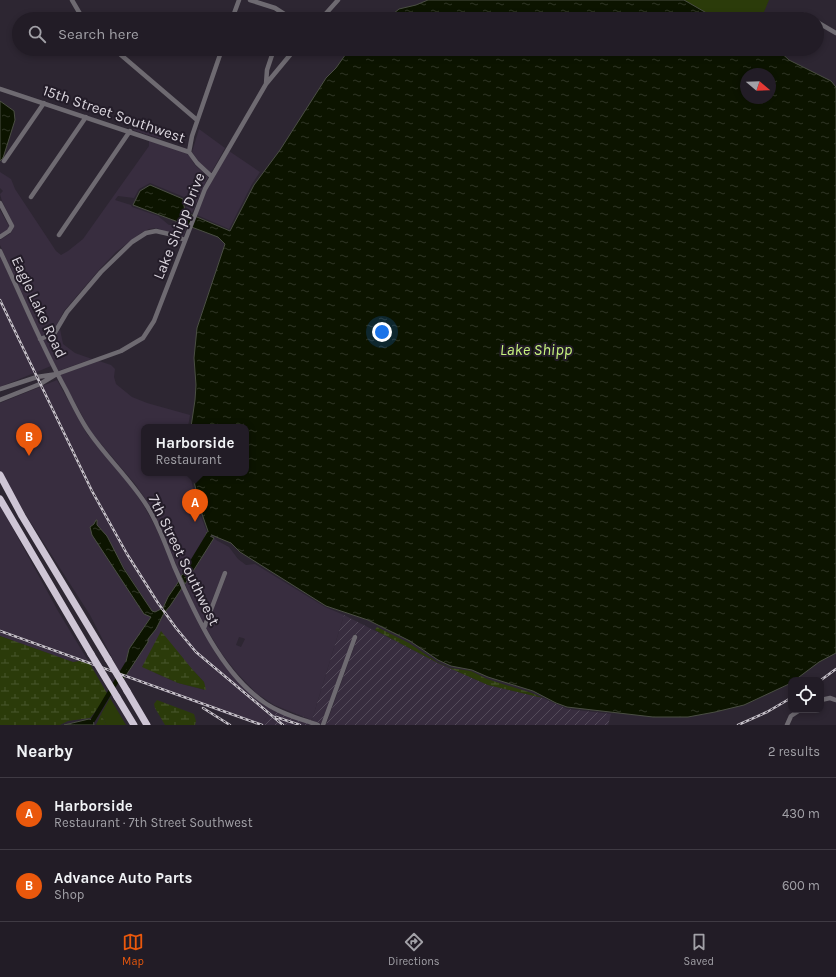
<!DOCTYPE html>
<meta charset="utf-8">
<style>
:root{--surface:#221c26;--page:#2a252e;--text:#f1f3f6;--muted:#a2a1a7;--line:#3f3a43;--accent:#ea580c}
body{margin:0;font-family:Karla,sans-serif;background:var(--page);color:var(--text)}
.controls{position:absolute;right:12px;bottom:12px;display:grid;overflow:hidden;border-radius:8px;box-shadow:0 2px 6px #0003}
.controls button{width:36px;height:36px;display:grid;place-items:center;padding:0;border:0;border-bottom:1px solid var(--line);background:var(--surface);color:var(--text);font:20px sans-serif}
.compass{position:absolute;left:740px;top:68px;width:36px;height:36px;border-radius:50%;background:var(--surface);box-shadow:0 2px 6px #0003;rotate:109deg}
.you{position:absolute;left:382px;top:332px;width:14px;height:14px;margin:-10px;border:3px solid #fff;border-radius:50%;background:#1a73e8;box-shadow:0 0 0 6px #1a73e833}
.badge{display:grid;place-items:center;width:26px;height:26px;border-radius:50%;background:var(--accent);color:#fff;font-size:13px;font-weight:700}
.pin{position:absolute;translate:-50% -33px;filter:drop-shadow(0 1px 2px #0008)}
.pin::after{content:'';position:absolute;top:21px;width:14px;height:12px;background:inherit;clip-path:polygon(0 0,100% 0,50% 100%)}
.popup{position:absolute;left:141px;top:424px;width:108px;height:52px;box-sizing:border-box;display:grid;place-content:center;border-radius:8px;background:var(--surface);filter:drop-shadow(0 1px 3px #0005);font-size:13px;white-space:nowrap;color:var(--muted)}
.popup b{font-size:15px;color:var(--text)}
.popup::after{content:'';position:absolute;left:50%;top:100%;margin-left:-8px;border:8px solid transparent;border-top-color:var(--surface)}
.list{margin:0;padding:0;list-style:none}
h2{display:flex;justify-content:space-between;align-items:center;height:52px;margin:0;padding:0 16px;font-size:17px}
h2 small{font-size:13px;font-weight:400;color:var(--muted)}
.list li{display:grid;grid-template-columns:26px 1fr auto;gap:12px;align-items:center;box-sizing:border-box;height:72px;padding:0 16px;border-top:1px solid var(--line)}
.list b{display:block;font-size:15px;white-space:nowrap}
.list p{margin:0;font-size:13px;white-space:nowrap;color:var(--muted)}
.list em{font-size:13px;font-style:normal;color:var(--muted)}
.icon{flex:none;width:22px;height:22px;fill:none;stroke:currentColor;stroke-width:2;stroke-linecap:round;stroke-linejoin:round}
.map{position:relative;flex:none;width:836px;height:725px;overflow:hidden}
.search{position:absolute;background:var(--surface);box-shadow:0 2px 6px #0003;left:12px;right:12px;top:12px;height:44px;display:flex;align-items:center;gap:10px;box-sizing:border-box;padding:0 14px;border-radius:22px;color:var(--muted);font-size:15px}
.sheet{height:196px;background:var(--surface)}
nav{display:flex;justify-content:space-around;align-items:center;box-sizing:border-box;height:56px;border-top:1px solid var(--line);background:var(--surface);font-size:11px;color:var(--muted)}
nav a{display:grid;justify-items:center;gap:2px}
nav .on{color:var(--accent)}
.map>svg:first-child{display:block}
.built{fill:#382d3f;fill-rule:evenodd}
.industrial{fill:url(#industrial-furrows)}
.green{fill:#2b3b0a}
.wetland{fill:url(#wetland-marsh)}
.water{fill:url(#water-ripples);stroke:#4a4e43;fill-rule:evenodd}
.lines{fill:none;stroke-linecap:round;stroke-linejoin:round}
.canal{stroke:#0c1400;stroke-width:4.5}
.minor{stroke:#6e6a71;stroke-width:4.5}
.highway{stroke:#cec5d5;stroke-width:7}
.rail-casing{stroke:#c6c1c9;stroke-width:2.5}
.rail{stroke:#231c28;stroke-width:1;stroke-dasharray:3;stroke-linecap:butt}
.highway-bridge{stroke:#cec5d5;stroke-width:7}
.labels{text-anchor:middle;stroke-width:4;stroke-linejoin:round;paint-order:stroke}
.street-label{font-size:15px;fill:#dbd6de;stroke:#231c28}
.water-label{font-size:16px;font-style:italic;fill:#c7f27e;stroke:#231c28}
</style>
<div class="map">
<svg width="836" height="725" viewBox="0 0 836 725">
<defs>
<pattern id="industrial-furrows" width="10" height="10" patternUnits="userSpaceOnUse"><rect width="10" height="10" fill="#382d3f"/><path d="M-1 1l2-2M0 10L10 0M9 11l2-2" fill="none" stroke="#544b5a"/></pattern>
<pattern id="wetland-marsh" width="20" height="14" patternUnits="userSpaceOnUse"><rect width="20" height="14" fill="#2b3b0a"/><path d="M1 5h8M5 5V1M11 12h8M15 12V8" fill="none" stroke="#49572d"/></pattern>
<pattern id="water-ripples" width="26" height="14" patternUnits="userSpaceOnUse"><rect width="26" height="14" fill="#0c1400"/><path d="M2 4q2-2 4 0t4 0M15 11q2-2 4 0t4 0" fill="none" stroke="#2f3525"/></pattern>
</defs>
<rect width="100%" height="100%" fill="#2d2632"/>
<path class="built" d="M137 118 157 127 161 131V139L133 130Z
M199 129 225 148 211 173 199 162 192 152Z
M149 140 188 154 195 165 208 177 192 213 187 211 184 197 150 183 139 189 134 198 118 196 115 200 131 205 132 207 158 216 169 225H181L187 227 183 237 156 228 149 229 141 233 116 252 99 270 64 311 53 332 41 336 0 245V240L11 233 14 226 2 201 0 194 3 191 0 188V172L11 179 15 189 56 251 61 255 68 251 83 239 149 146Z
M229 151 260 172 252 184 229 229 197 215 207 190Z
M0 210 9 226 8 230 0 234Z
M0 256 51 366 0 387Z
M60 329 63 344 75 353 92 359 58 371 43 340 55 336Z
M99 361 111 365 115 369 114 377 116 384 132 397 147 403 190 415 188 427H144V473H190L196 504 207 532 201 547 191 565 181 576 160 526 149 504 135 484 91 432 60 375Z
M57 380 87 434 131 486 144 506 156 528 179 581 168 597 163 608 155 612 152 611 97 525V522L92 525V535L113 565 136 602 151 617 129 649 124 670 121 675 90 615 24 512 0 470V403Z
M0 505 58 611 90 664 80 661 73 662 0 636Z
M214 538 216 540 229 547 238 559 246 565 255 564 325 607 344 615 312 720 274 705 256 693 236 672 222 654 206 628 228 572 224 570 203 623 195 607 185 584ZM239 637 243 638 245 639 241 647 236 645Z
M182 588 201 629 218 657 245 689 264 705 271 709 262 725 234 717 124 677 148 642V639L156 629 164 613 170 606ZM192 669 204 682 205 690 178 683 155 673Z"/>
<path class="industrial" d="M344 615 438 663 488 685 543 698 567 709 611 714 608 725H326L358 636 354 634 321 724 274 705 312 720Z
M271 709 312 725H255L256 723 262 725Z"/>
<path class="green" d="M684 0H769L761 19H717Z
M110 698 126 725H106L101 714Z"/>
<path class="wetland" d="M377 627 409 643 437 662 450 668 471 671 487 679 532 693 543 698 488 685 438 663 375 630Z
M161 631 192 669 204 682 206 690 178 683 142 667Z
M0 636 73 662 80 661 90 664 108 695 100 706 90 718 68 721 60 725H0Z
M157 700 194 714 196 721 195 725H165L155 708 154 704Z
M101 714 106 725H96Z"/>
<path class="water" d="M428 0H684L717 19H387L399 9 416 5Z
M351 49H777L789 60 831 81 836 87V653L819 662 795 680H791V683L789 684 744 705 715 712 688 717H653L567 707 556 703 533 691 488 677 472 670 451 666 438 660 410 641 368 620 326 606 240 552 231 543 209 534 201 511 192 473H246V427H191L195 400 196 385 194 358 197 328 225 244 218 237 133 205 140 191 150 185 183 199 185 212 230 231 254 185 280 150 326 78 336 68 348 51ZM746 74H770V98H746Z
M0 101 14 111 15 120 3 158 0 161Z
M96 520H97V525L107 536 124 569 152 611 155 612 163 608 168 597 179 581 182 588 170 606 164 613 156 629 148 639V642L123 680 120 676 124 670 129 649 151 617 144 614 92 535 90 527 94 524Z
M207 532 208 535 214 538 185 584 181 576 191 565 201 547Z
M89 719 93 720 94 725H64Z"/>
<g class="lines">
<path class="canal" d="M186 572 209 534
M93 720 127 664"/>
<path class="minor" d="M72 0 83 19
M250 0 275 8 292 19
M79 14 91 17 110 16 123 19
M805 15 811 19
M232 19 239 0
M321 19 338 0
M817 22 836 33
M114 49 197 120
M210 49 221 53
M266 84 267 70 274 49
M0 89 189 152 197 163 211 176
M189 152 192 136 222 49
M4 161 44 103
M31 197 86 117
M0 203 12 226 9 231 0 237
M59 235 130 131
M0 251C22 297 41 345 66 390 73 404 80 419 89 432 107 458 130 479 147 506 159 525 166 546 174 566 195 614 221 673 265 703 281 714 301 719 318 725
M40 339 54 334 67 312 101 272 132 242 146 233 156 231 169 234 185 240
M0 389 37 377 57 374 121 351 143 338 154 321 205 189 266 84 295 49
M0 400 40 384 55 375
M204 628 225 573
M821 700 830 698 836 700
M323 725 355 637
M787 725 791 716 800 710"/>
<path class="highway" d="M0 475 22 516 108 659
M0 499 91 654
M127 691 147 725
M117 697 134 725"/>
<g class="rail-casing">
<path id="rail" d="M0 300 92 491 127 554 158 603 176 628 196 652 283 725
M0 631 262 725
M821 680 836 669
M203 708 230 725
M276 717 300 725
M738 725 767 712 791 698"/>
</g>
<use href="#rail" class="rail"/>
<path class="highway-bridge" d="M91 654 117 697
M108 659 127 691"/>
</g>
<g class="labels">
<g class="street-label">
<text transform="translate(114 114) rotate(19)" y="5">15th Street Southwest</text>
<text transform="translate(179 226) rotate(-68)" y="5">Lake Shipp Drive</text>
<text transform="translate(39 307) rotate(65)" y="5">Eagle Lake Road</text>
<text transform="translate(184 560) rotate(64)" y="5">7th Street Southwest</text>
</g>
<g class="water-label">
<text x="536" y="355">Lake Shipp</text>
</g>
</g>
</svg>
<div class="controls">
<button><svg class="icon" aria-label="locate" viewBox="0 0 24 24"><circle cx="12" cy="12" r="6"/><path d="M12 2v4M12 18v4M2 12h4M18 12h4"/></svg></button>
</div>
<svg class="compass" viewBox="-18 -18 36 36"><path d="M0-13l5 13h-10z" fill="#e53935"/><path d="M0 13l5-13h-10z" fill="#a2a1a7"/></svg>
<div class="you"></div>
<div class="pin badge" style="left:195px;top:522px">A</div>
<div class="popup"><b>Harborside</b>Restaurant</div>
<div class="pin badge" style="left:29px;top:456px">B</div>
<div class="search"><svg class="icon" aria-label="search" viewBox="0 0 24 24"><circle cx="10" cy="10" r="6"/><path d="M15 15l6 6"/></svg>Search here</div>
</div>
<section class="sheet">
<h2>Nearby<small>2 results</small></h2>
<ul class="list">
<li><span class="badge">A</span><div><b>Harborside</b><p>Restaurant · 7th Street Southwest</p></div><em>430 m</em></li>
<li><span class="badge">B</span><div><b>Advance Auto Parts</b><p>Shop</p></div><em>600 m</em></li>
</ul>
</section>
<nav>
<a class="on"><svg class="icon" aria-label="map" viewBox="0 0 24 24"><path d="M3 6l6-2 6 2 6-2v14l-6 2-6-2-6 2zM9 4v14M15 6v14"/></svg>Map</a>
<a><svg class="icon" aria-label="directions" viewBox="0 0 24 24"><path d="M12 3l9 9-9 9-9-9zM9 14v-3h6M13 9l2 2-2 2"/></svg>Directions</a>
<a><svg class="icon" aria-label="saved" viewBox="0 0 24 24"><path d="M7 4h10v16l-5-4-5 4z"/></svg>Saved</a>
</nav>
